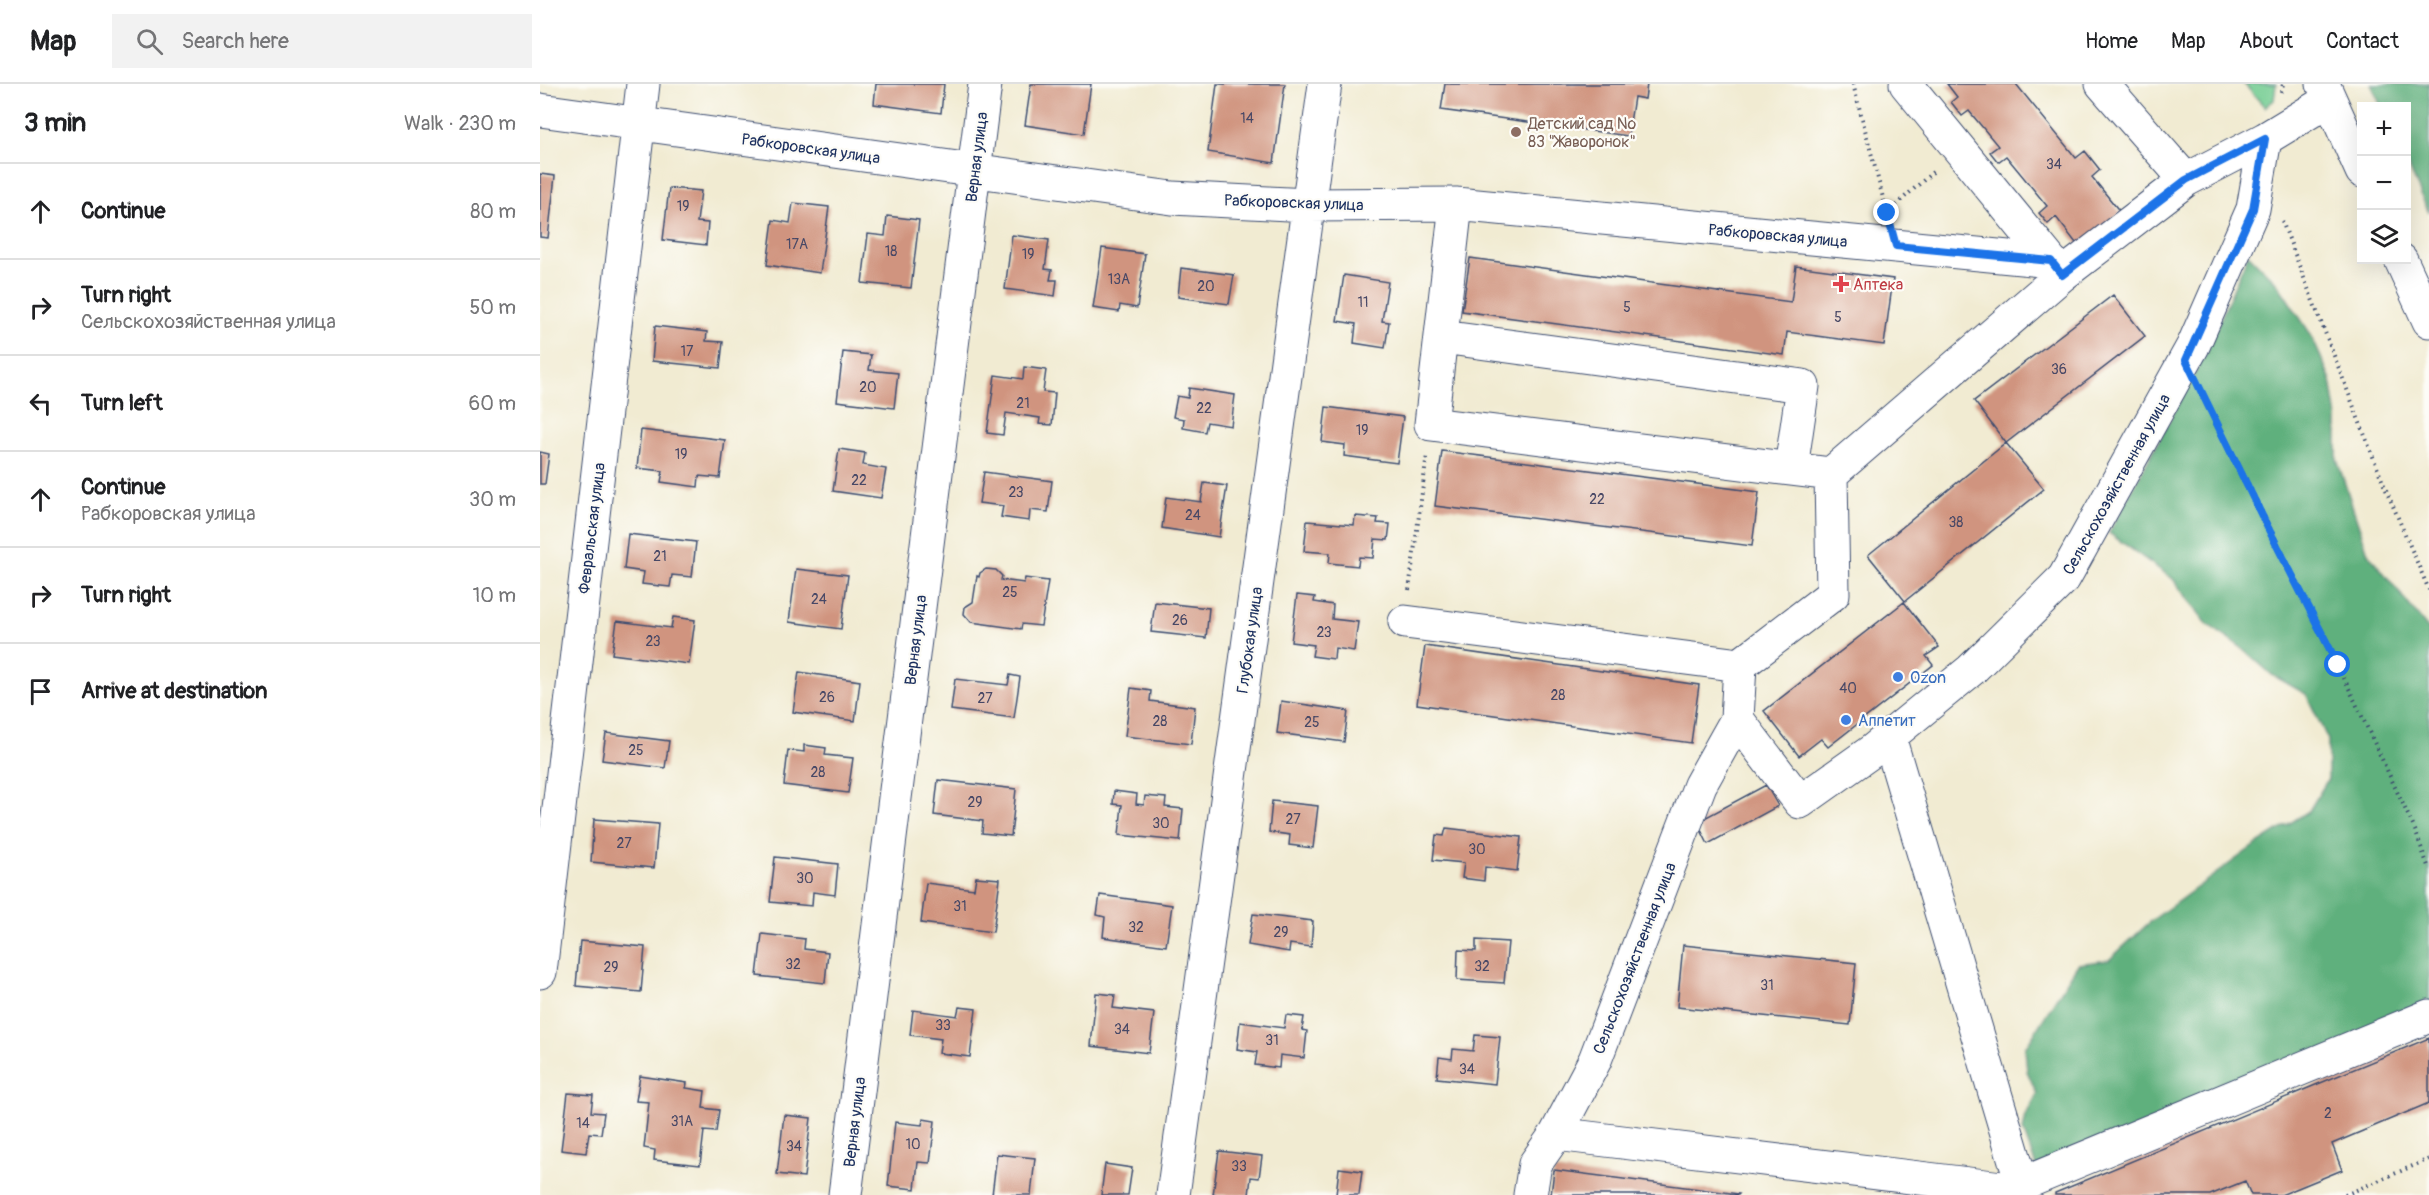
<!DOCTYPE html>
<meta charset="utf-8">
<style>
:root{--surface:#fff;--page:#f2f2f2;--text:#202124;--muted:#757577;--line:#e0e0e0}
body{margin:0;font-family:Pangolin,sans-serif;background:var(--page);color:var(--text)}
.controls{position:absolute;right:18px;top:18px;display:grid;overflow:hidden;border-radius:0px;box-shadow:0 6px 24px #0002}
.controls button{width:54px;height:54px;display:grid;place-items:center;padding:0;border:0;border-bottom:2px solid var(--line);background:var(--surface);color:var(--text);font:30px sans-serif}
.stop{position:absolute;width:18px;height:18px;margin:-14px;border:4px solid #1a73e8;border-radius:50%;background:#fff}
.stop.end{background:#1a73e8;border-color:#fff;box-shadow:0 2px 6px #0008}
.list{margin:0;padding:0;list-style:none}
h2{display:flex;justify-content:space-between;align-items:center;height:78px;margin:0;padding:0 24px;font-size:26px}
h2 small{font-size:20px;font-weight:400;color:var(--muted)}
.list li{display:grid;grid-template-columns:39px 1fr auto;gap:18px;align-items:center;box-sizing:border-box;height:96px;padding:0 24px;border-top:2px solid var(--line)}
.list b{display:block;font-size:22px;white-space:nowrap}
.list p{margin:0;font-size:20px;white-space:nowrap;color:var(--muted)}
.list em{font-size:20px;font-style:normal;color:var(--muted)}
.icon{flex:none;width:33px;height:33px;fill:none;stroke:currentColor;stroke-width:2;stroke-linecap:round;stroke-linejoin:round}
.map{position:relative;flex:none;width:1889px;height:1111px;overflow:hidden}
header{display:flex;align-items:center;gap:36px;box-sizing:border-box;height:84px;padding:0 30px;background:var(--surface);border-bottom:2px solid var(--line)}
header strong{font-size:28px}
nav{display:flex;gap:33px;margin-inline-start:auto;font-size:21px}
.search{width:420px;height:54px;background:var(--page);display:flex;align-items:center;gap:15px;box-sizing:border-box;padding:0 21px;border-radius:0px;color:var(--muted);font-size:22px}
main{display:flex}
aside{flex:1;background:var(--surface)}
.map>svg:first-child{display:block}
.green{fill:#74cd93;stroke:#487e78;stroke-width:1.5}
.forest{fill:#5fb07d;stroke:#3d706e;stroke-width:1.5}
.building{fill:#d0947f}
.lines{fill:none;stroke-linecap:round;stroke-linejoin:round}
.minor-casing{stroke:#3b4b6f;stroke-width:35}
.major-casing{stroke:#3b4b6f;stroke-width:35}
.path{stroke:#3b4b6f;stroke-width:4;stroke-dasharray:1.5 4.5;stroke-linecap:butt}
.minor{stroke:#fff;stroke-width:33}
.major{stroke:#fff;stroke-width:33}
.route{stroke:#1a73e8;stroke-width:8}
.education-dot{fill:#8d6e63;stroke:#fdfcf7;stroke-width:2}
.health-dot{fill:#e0444e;stroke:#fdfcf7;stroke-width:2}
.shop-dot{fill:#3f7fe0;stroke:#fdfcf7;stroke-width:2}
.labels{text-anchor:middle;stroke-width:4.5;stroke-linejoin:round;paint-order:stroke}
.number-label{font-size:14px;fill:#484866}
.education-label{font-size:16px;fill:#785e54;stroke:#fdfcf7;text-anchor:start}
.street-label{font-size:16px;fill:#1b2f5e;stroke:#fdfcf7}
.health-label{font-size:16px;fill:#be3a42;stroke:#fdfcf7;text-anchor:start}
.shop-label{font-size:16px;fill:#366cbe;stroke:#fdfcf7;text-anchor:start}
</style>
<header>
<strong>Map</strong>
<div class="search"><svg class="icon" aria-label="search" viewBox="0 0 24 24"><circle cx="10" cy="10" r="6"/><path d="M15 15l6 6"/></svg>Search here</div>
<nav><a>Home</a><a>Map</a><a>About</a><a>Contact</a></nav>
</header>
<main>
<aside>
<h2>3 min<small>Walk · 230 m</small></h2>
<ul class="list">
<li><svg class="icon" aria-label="ahead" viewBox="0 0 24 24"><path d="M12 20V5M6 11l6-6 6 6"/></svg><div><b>Continue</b></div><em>80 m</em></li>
<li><svg class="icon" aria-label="right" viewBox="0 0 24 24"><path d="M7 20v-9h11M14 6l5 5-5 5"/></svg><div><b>Turn right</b><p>Сельскохозяйственная улица</p></div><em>50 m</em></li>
<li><svg class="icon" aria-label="left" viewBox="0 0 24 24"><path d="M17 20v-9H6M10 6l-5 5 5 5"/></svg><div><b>Turn left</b></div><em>60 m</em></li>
<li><svg class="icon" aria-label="ahead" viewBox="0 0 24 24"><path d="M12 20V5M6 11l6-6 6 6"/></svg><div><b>Continue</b><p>Рабкоровская улица</p></div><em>30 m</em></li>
<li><svg class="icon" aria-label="right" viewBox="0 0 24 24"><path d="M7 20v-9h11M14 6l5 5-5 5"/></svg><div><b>Turn right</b></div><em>10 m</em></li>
<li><svg class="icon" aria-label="arrive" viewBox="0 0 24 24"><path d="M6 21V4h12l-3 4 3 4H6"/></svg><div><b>Arrive at destination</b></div></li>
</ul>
</aside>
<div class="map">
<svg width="1889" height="1111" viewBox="0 0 1889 1111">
<rect width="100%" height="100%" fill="#fdfcf7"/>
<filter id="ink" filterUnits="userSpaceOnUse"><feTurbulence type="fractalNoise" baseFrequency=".0167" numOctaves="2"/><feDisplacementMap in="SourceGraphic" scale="12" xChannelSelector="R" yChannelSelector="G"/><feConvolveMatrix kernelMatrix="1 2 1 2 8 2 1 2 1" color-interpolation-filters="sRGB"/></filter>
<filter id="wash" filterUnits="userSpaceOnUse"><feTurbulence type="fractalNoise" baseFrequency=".008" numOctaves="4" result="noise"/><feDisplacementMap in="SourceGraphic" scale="24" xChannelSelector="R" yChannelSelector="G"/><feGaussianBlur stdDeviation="1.35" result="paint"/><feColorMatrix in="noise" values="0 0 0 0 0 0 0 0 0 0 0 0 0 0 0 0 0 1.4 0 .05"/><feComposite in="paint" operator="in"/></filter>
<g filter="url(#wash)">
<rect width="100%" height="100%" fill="#f1ebd2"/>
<path class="green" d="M1704 0H1736L1734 16 1725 23Z"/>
<path class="forest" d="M1831 0H1889V129L1867 79 1866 22H1841Z
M1708 170 1737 199 1770 249 1791 296 1797 334V376L1828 469 1889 546V942L1502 1099 1483 1046 1486 1031 1497 1010 1487 987 1485 964 1538 880 1569 876 1611 837 1711 764 1769 727 1788 695V656L1766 610 1732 591 1702 564 1667 540 1633 495 1569 449 1667 267Z"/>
<g id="blocks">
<path class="building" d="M336 0H404L401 29 334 20Z
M491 0H551L544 50 485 41Z
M677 0H745L734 79 668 68Z
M905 0H1107L1105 15 1094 13 1088 52 901 26Z
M1407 0H1476L1536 74 1545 67 1560 86 1552 93 1581 129 1539 163 1516 133 1508 140 1499 129 1507 122 1466 72 1458 78 1450 68 1458 62 1429 27 1422 32 1411 18 1417 13Z
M0 90 15 92 8 154 0 153Z
M129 104 161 107 157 138 168 139 166 161 123 156Z
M253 119 289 123 280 189 227 181 233 136 250 139Z
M347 132 379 136 371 204 322 199 328 150 345 152Z
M472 151 509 156 505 185 512 186 510 196H517L515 212 465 205Z
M562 164 605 170 597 224 580 221 579 228 553 224Z
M930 174 1251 218 1256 182 1353 195 1344 261 1247 248 1244 271 922 227Z
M641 184 694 191 689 220 638 213Z
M804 191 848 198 842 237 849 238 845 264 814 259 816 240 797 237Z
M1573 211 1605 252 1466 359 1434 317Z
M115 242 167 248 166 257 183 258 180 284 112 277Z
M303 268 331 271 329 286 358 289 354 324 297 317Z
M484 283 506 286 503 308 515 309 512 341 499 340 500 334 466 329 463 351 447 349 455 291 483 295Z
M649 304 695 311 691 342 667 338 665 348 643 344 644 335 633 333 637 312 648 314Z
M786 323 863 333 857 379 804 372 805 361 782 358Z
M101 346 185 356 180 394 159 392 158 403 121 398 123 387 97 384Z
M1466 359 1504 405 1365 517 1328 471Z
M299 365 325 369 323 381 346 385 341 414 293 407Z
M902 367 1219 408 1212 462 895 422Z
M0 368 9 370 5 400H0Z
M444 388 512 397 508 428 490 426 489 437 461 433 463 422 439 419Z
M664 399 687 402 679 453 622 444 626 413 661 418Z
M815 432 838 434 837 439 850 440 848 456 835 455 833 474 819 473 818 482 789 479 790 469 764 467 767 437 814 441Z
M88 450 156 458 152 493 132 491 130 503 102 500 104 488 84 485Z
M256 485 308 491 301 545 249 538Z
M446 485 456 486 462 492 461 496 484 499 485 494 508 497 501 542 482 540 481 545 431 538 424 530 425 523 433 518 437 492 439 493 440 489Z
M757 511 775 513 774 518 793 521 792 535 818 538 814 567 795 564 794 575 772 572 774 561 751 558Z
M615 518 669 524 666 554 611 548Z
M1364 518 1399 563 1386 572 1393 581 1288 663 1281 655 1259 672 1224 627Z
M133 533 155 536 149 580 72 570 77 537 131 544Z
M885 562 1159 601 1151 659 877 620Z
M259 588 320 597 315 637 253 628Z
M470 591 480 593 474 634 411 626 415 595 468 601Z
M591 604 611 607 610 617 655 623 651 660 585 652Z
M741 617 808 627 804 658 737 649Z
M66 649 129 657 125 684 62 676Z
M264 661 286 664 285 671 313 674 308 709 244 701 248 666 264 668Z
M398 696 476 705 471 752 442 749 443 737 394 731Z
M1226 701 1238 722 1168 760 1157 738Z
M574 707 597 710 596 720 604 721 605 712 626 714 625 723 643 725 640 757 579 751 582 721 573 720Z
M732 717 778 722 773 764 749 761 750 751 729 748Z
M54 735 118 740 114 784 51 778Z
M906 744 981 753 977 787 945 783 944 797 922 794 924 779 893 776 896 751 904 752Z
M235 773 298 780 295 811 273 808 272 822 230 818Z
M436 793 460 795 453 848 381 839 386 799 434 805Z
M560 811 632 821 626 862 563 853 565 833 557 831Z
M713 830 773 837 771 863 750 860 749 868 708 861Z
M222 850 265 855 264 865 288 868 285 899 217 892Z
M936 856 968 858 964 899 917 896 918 866 936 867Z
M40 857 105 863 101 908 36 902Z
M1143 861 1316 879 1310 941 1137 923Z
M556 909 575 911 573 924 614 929 609 969 551 962Z
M419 923 436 925 430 973 399 969 401 955 370 951 373 926 417 932Z
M746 931 764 933 762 946 767 947 764 974 740 971 739 984 715 981 717 968 697 965 700 938 744 944Z
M935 951 960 953 955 1000 897 994 899 973 912 975 913 965 933 967Z
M1889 954V1019L1792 1060 1802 1086 1741 1111H1711L1705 1097 1670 1111H1515V1109Z
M100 992 147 999 146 1004 165 1007 163 1024 179 1026 176 1048 164 1047 160 1081 114 1076 115 1066 104 1064 109 1018 96 1017Z
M28 1009 53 1011 51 1028 64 1029 61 1050 49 1049 46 1069 21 1066Z
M244 1031 271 1034 264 1093 237 1090Z
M383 1035 395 1037 390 1079 378 1078 375 1105 348 1102 355 1038 382 1041Z
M679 1067 722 1072 719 1094 711 1093 709 1111H673Z
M457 1070 495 1074 491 1111H452Z
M565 1080 592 1084 588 1111H561Z
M799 1084 822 1087 819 1111H796Z
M1014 1086 1199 1110 1198 1111H1011Z"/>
</g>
</g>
<g filter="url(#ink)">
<use href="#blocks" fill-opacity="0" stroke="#3b4b6f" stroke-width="1.5"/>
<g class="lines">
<g class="minor-casing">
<path id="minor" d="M1366 0 1519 187
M1562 0 1646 96
M0 26 632 114 769 121 916 120 1511 177
M916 120 891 340 1291 390 1522 191 1646 96 1725 55
M902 253 1263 302 1251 384
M1291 390 1293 510 1200 581 1197 635 1260 718 1332 667 1431 586 1524 494 1653 262 1713 125 1725 55 1789 16
M865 538 1200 581
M1349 653 1482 1100
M0 888 103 0
M1016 1050 1470 1105 1469 1111
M1470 1105 1889 932
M305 1111 445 0
M633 1111 785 0
M990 1111 995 1080 1016 1050 1055 976 1160 701 1197 635"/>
</g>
<g class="major-casing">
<path id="major" d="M1783 0 1822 87
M1861 176 1889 237"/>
</g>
<path class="path" d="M1313 0 1347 129
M1741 8 1743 0
M1347 129 1396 85
M1742 137 1844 401 1889 506
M1662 309 1798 581 1875 746 1889 785
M869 506 887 371
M1805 1111 1889 1075"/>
<use href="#minor" class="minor"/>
<use href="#major" class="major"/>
</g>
</g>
<g class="lines" filter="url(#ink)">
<path class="route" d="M1347 129 1356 162 1511 177 1522 191 1646 96 1725 55 1713 125 1646 276 1725 438 1798 581"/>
</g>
<circle class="education-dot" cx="976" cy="48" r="6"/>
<path class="health-dot" d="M1298 191h6v6h6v6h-6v6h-6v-6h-6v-6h6z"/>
<g class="shop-dot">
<circle cx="1358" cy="593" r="6"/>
<circle cx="1306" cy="636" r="6"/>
</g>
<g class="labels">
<g class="number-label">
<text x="707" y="39">14</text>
<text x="1514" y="85">34</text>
<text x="143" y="127">19</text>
<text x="257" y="165">17А</text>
<text x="351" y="172">18</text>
<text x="488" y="175">19</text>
<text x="579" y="200">13А</text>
<text x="666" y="207">20</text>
<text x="823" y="223">11</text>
<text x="1087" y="228">5</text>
<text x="1298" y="238">5</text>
<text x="147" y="272">17</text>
<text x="1519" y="290">36</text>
<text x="328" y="308">20</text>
<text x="483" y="324">21</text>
<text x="664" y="329">22</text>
<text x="822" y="351">19</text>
<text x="141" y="375">19</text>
<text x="319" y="401">22</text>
<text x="476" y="413">23</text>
<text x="1057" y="420">22</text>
<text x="653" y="436">24</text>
<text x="1416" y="443">38</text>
<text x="120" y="477">21</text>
<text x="470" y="513">25</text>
<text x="279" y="520">24</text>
<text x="640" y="541">26</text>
<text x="784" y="553">23</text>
<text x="113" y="562">23</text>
<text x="1308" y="609">40</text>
<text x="1018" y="616">28</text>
<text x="287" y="618">26</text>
<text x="445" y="619">27</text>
<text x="620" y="642">28</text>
<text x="772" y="643">25</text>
<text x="96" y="671">25</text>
<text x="278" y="693">28</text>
<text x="435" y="723">29</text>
<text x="753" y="740">27</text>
<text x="621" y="744">30</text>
<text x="84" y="764">27</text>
<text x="937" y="770">30</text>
<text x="265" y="799">30</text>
<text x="420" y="827">31</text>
<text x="596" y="848">32</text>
<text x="741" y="853">29</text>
<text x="253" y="885">32</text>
<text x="942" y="887">32</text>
<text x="71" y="888">29</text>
<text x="1227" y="906">31</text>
<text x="403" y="946">33</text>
<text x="582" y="950">34</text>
<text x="732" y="961">31</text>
<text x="927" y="990">34</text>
<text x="1788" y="1034">2</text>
<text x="142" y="1042">31А</text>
<text x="43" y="1044">14</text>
<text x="373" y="1065">10</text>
<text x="254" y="1067">34</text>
<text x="699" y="1087">33</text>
</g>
<g class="education-label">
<text x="988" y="45">Детский сад №<tspan x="988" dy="18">83 "Жаворонок"</tspan></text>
</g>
<g class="street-label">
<text transform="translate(271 64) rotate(8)" y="6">Рабкоровская улица</text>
<text transform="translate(436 73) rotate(-83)" y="6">Верная улица</text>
<text transform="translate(754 118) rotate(2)" y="6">Рабкоровская улица</text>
<text transform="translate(1238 151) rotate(5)" y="6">Рабкоровская улица</text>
<text transform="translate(1576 400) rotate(-61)" y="6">Сельскохозяйственная улица</text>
<text transform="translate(51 444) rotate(-83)" y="6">Февральская улица</text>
<text transform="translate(375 556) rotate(-83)" y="6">Верная улица</text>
<text transform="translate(709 556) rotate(-82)" y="6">Глубокая улица</text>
<text transform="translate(1094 874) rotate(-69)" y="6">Сельскохозяйственная улица</text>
<text transform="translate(314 1038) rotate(-83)" y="6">Верная улица</text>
</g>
<g class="health-label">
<text x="1313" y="206">Аптека</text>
</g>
<g class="shop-label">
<text x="1370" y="599">Ozon</text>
<text x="1318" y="642">Аппетит</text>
</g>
</g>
</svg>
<div class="controls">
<button>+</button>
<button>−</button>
<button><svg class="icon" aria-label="layers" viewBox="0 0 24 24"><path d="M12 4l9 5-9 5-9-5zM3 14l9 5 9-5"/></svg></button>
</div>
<div class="stop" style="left:1798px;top:581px"></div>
<div class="stop end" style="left:1347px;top:129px"></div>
</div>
</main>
